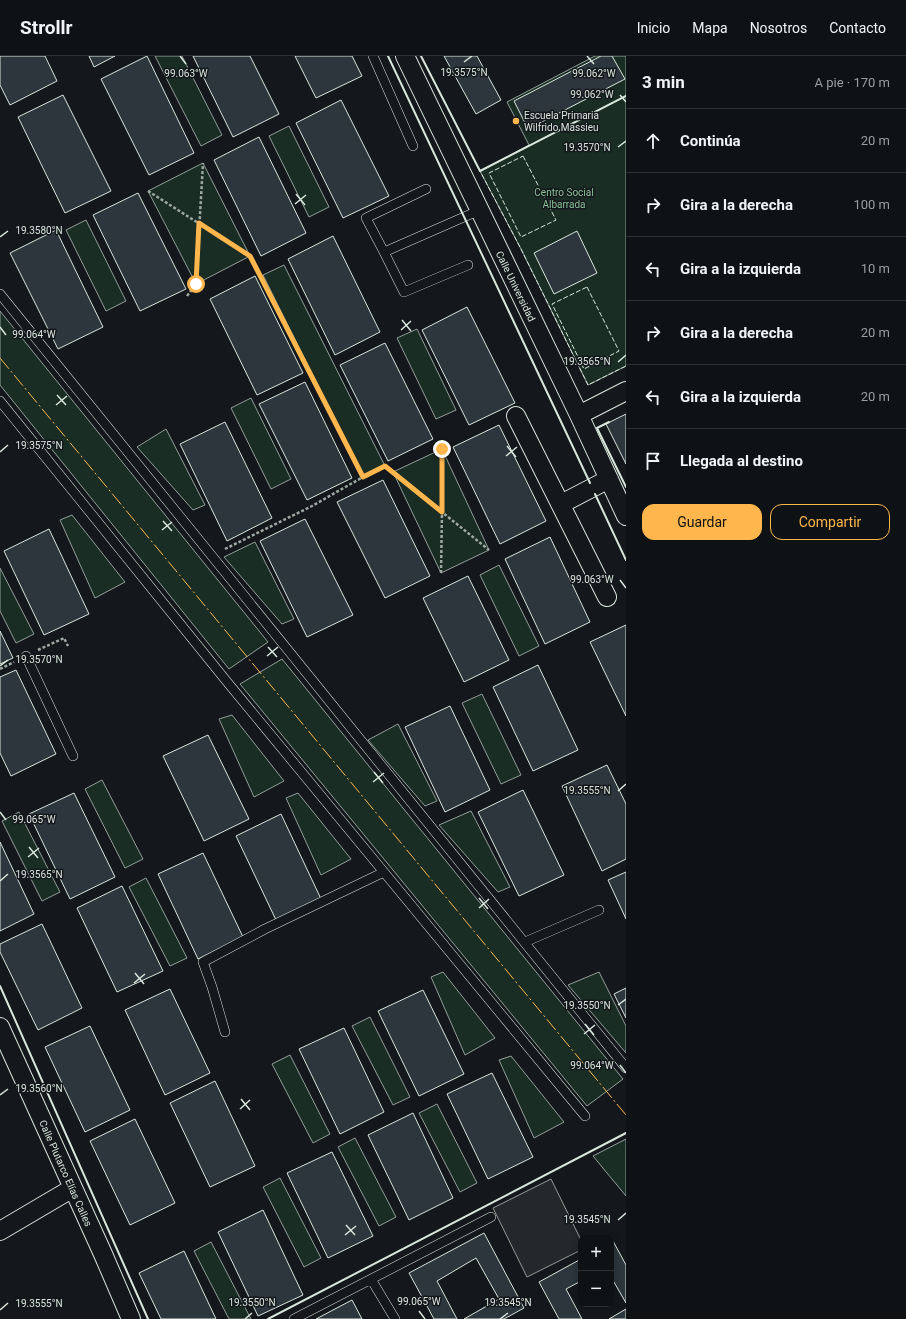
<!DOCTYPE html>
<html lang="es">
<meta charset="utf-8">
<style>
:root{--surface:#0f1215;--page:#1d2022;--text:#f1f3f6;--muted:#9b9ea0;--line:#2f3234;--accent:#ffb74d}
body{margin:0;font-family:Roboto,sans-serif;background:var(--page);color:var(--text)}
.controls{position:absolute;right:12px;bottom:12px;display:grid;overflow:hidden;border-radius:8px;box-shadow:0 2px 10px #0003}
.controls button{width:36px;height:36px;display:grid;place-items:center;padding:0;border:0;border-bottom:1px solid var(--line);background:var(--surface);color:var(--text);font:20px sans-serif}
.stop{position:absolute;width:12px;height:12px;margin:-9px;border:3px solid #ffb74d;border-radius:50%;background:#fff}
.stop.end{background:#ffb74d;border-color:#fff;box-shadow:0 1px 4px #0008}
.list{margin:0;padding:0;list-style:none}
h2{display:flex;justify-content:space-between;align-items:center;height:52px;margin:0;padding:0 16px;font-size:17px}
h2 small{font-size:13px;font-weight:400;color:var(--muted)}
.list li{display:grid;grid-template-columns:26px 1fr auto;gap:12px;align-items:center;box-sizing:border-box;height:64px;padding:0 16px;border-top:1px solid var(--line)}
.list b{display:block;font-size:15px;white-space:nowrap}
.list em{font-size:13px;font-style:normal;color:var(--muted)}
.actions{display:flex;gap:8px;padding:12px 16px}
.actions a{flex:1;padding:9px 0;border:1px solid var(--accent);border-radius:12px;text-align:center;font-size:14px;color:var(--accent)}
.actions .main{background:var(--accent);color:#111}
.icon{flex:none;width:22px;height:22px;fill:none;stroke:currentColor;stroke-width:2;stroke-linecap:round;stroke-linejoin:round}
.map{position:relative;flex:none;width:626px;height:1263px;overflow:hidden}
header{display:flex;align-items:center;gap:24px;box-sizing:border-box;height:56px;padding:0 20px;background:var(--surface);border-bottom:1px solid var(--line)}
header strong{font-size:19px}
nav{display:flex;gap:22px;margin-inline-start:auto;font-size:14px}
main{display:flex}
aside{flex:1;background:var(--surface)}
.map>svg:first-child{display:block}
.green{fill:#1a2d24;stroke:#939e99}
.parking{fill:#24282b;stroke:#939e99}
.building{fill:#2c363c;stroke:#d8e6dc}
.lines{fill:none;stroke-linecap:round;stroke-linejoin:round}
.service-casing{stroke:#d8e6dc;stroke-width:10}
.minor-casing{stroke:#d8e6dc;stroke-width:20}
.path{stroke:#9da8a2;stroke-width:2.5;stroke-dasharray:3 2;stroke-linecap:butt}
.service{stroke:#14181c;stroke-width:9}
.minor{stroke:#14181c;stroke-width:18}
.fence{stroke:#d8e6dc;stroke-width:1;stroke-dasharray:5 2;stroke-linecap:butt}
.wall{stroke:#d8e6dc;stroke-width:2}
.power{stroke:#ffb74d;stroke-width:1;stroke-dasharray:14 3 2 3;stroke-linecap:butt}
.route{stroke:#ffb74d;stroke-width:5}
.ticks{fill:none;stroke:#d8e6dc;stroke-width:1.5}
.poi-dot{fill:#ffb74d;stroke:#14181c;stroke-width:1.5}
.labels{text-anchor:middle;stroke-width:3;stroke-linejoin:round;paint-order:stroke}
.poi-label{font-size:10px;fill:#d8e6dc;stroke:#14181c;text-anchor:start}
.park-label{font-size:10px;fill:#8ac095;stroke:#14181c}
.street-label{font-size:10px;fill:#d8e6dc;stroke:#14181c}
.ticks-label{font-size:10px;text-anchor:middle;fill:#d8e6dc;stroke:#14181c;stroke-width:3;stroke-linejoin:round;paint-order:stroke}
</style>
<header>
<strong>Strollr</strong>
<nav><a>Inicio</a><a>Mapa</a><a>Nosotros</a><a>Contacto</a></nav>
</header>
<main>
<div class="map">
<svg width="626" height="1263" viewBox="0 0 626 1263">
<rect width="100%" height="100%" fill="#14181c"/>
<path class="green" d="M155 0H182L222 79 201 90Z
M595 0H626V310L588 329 521 193 480 115 529 89 507 46Z
M289 70 329 151 309 161 269 80Z
M203 107 250 200 196 228 148 135Z
M86 164 126 245 106 255 66 174Z
M284 209 385 410 363 421 263 219Z
M0 255 268 586 229 613 0 329Z
M417 273 456 354 436 363 397 282Z
M251 342 291 423 271 433 231 352Z
M166 373 205 449 193 454 137 391Z
M442 393 489 494 441 517 393 416Z
M72 459 125 526 95 542 60 464Z
M255 486 294 563 282 568 224 501Z
M499 509 539 590 519 600 480 519Z
M0 512 34 578 16 587 0 555Z
M282 603 623 1023 587 1050 240 628Z
M482 638 521 719 501 728 462 647Z
M232 659 284 725 254 741 219 663Z
M398 668 437 745 425 750 368 684Z
M102 724 143 803 125 812 85 733Z
M298 737 351 803 321 819 286 742Z
M471 755 510 831 498 836 439 769Z
M19 756 60 836 42 845 2 765Z
M146 822 187 902 170 910 129 831Z
M443 916 495 982 465 999 431 921Z
M599 916 626 970V997L568 929Z
M370 961 410 1041 393 1049 352 970Z
M290 999 330 1078 313 1087 272 1008Z
M511 1000 564 1066 534 1082 499 1004Z
M437 1048 477 1127 460 1136 419 1057Z
M355 1082 396 1161 379 1170 338 1091Z
M626 1083V1140L593 1100Z
M280 1122 321 1202 304 1211 263 1131Z
M211 1186 251 1263H229L194 1195Z"/>
<path class="parking" d="M551 1123 581 1184V1194L527 1221 493 1152Z"/>
<path class="building" d="M0 0H45L57 25 10 49 0 29Z
M89 0H115L94 11Z
M147 0 194 97 149 119 101 23Z
M193 0H250L279 58 233 81Z
M295 0H352L362 20 316 42Z
M444 0H477L501 44 476 58Z
M601 0H612L625 23 528 73 514 45Z
M63 39 111 135 65 157 18 61Z
M341 44 389 140 343 162 296 67Z
M259 81 306 177 261 200 214 104Z
M138 137 186 233 140 255 93 159Z
M56 174 103 271 58 293 10 197Z
M577 175 597 217 554 238 534 197Z
M333 180 380 276 335 299 288 203Z
M255 220 303 317 257 339 210 243Z
M467 251 515 347 469 369 422 274Z
M385 287 433 383 388 405 340 309Z
M305 326 352 422 307 444 259 348Z
M626 358V408L606 368Z
M225 366 272 462 227 485 180 388Z
M499 369 546 465 500 488 453 391Z
M383 424 430 520 385 542 337 446Z
M305 463 353 559 307 581 260 485Z
M49 473 89 558 44 579 4 495Z
M550 481 590 566 545 588 505 503Z
M468 520 509 604 464 626 423 542Z
M626 569V660L590 586Z
M0 575 13 602 0 608Z
M538 609 578 694 533 715 493 631Z
M16 614 56 698 11 720 0 697V621Z
M450 650 490 734 445 756 405 671Z
M208 679 249 763 204 785 163 700Z
M607 709 626 748V803L602 815 562 730Z
M523 734 564 819 519 840 478 756Z
M74 737 115 821 70 843 29 758Z
M281 758 321 843 276 864 236 780Z
M0 786 34 858 0 875Z
M203 797 243 881 198 903 158 818Z
M626 816V863L608 824Z
M122 830 163 915 117 936 77 852Z
M42 868 82 952 38 974 0 896V888Z
M626 932V962L614 938Z
M170 933 210 1017 165 1039 125 954Z
M423 934 464 1018 419 1040 378 955Z
M90 970 130 1054 85 1076 45 991Z
M344 972 384 1056 340 1078 299 993Z
M492 1017 533 1101 488 1123 447 1038Z
M215 1025 255 1110 210 1131 170 1047Z
M413 1057 453 1142 409 1164 368 1079Z
M135 1063 175 1147 130 1169 90 1085Z
M332 1096 373 1180 328 1202 287 1117Z
M263 1154 303 1239 258 1260 218 1176Z
M484 1177 524 1252 504 1263H464L499 1243 476 1202 437 1225 457 1263H434L409 1217Z
M613 1185 626 1209V1247L611 1221V1187Z
M184 1195 216 1263H161L139 1217Z
M581 1203V1225L566 1233 582 1263H559L539 1226Z
M352 1244 362 1263H316Z
M626 1253V1263H609Z"/>
<g class="lines">
<g class="service-casing">
<path id="service" d="M373 0 413 90
M426 133 366 162 384 196 480 154
M384 196 404 236 468 209
M0 238 626 1012
M0 345 228 627 585 1060
M26 600 73 700
M525 886 599 854
M225 976 212 931 203 906 265 873 384 816
M371 1223 395 1263
M294 1263 491 1161"/>
</g>
<g class="minor-casing">
<path id="minor" d="M405 0 579 359 626 460
M579 359 626 335
M516 360 607 541
M561 448 609 423
M0 971 103 1198 131 1263
M0 1175 73 1132"/>
</g>
<path class="path" d="M148 135 250 200 363 421 385 410 489 494
M187 240 196 228 203 107
M225 493 312 450 363 421
M441 517 442 456V393
M38 594 64 582 68 590
M0 613 14 606"/>
<use href="#service" class="service"/>
<use href="#minor" class="minor"/>
<path class="fence" d="M626 40 480 115 521 193 588 329 626 310
M523 100 556 164 521 181 489 117Z
M587 231 619 295 584 313 552 248Z"/>
<path class="wall" d="M388 0 590 427
M421 0 480 115 626 40
M609 366 597 372 626 431
M595 438 626 504
M0 930 148 1263
M268 1263 626 1077"/>
<path class="power" d="M0 302 626 1059"/>
</g>
<g class="lines">
<path class="route" d="M196 228 199 167 250 200 363 421 385 410 442 456V393"/>
</g>
<path class="ticks" d="M180 0 186 8M587 0 594 8M464 6 472 0M620 39 626 46M618 91 626 85M296 138 305 149M295 148 306 139M0 181 8 175M402 264 411 275M0 271 6 279M401 274 411 265M618 306 626 299M57 339 66 349M56 349 67 340M507 390 516 401M0 396 8 389M506 400 517 391M163 465 172 475M162 474 172 466M620 524 626 532M268 591 277 601M267 600 278 591M0 610 8 604M374 716 383 727M373 726 384 717M618 735 626 728M0 756 6 764M29 791 38 802M28 801 39 792M0 825 8 818M479 842 488 853M479 852 489 843M135 917 144 928M134 927 145 918M618 949 626 943M585 968 594 979M584 978 595 969M620 1009 626 1017M0 1039 8 1033M241 1043 250 1054M240 1053 250 1044M618 1164 626 1157M346 1169 355 1179M345 1179 356 1170M0 1254 8 1247M419 1255 425 1263M245 1263 252 1257M500 1263 508 1257"/>
<circle class="poi-dot" cx="516" cy="65" r="4"/>
<g class="labels">
<g class="poi-label">
<text x="524" y="63">Escuela Primaria<tspan x="524" dy="12">Wilfrido Massieu</tspan></text>
</g>
<g class="park-label">
<text x="564" y="140">Centro Social<tspan x="564" dy="12">Albarrada</tspan></text>
</g>
<g class="street-label">
<text transform="translate(516 230) rotate(64)" y="4">Calle Universidad</text>
<text transform="translate(66 1117) rotate(66)" y="4">Calle Plutarco Elías Calles</text>
</g>
</g>
<g class="ticks-label">
<text x="464" y="20">19.3575°N</text>
<text x="186" y="21">99.063°W</text>
<text x="594" y="21">99.062°W</text>
<text x="592" y="42">99.062°W</text>
<text x="587" y="95">19.3570°N</text>
<text x="39" y="178">19.3580°N</text>
<text x="34" y="282">99.064°W</text>
<text x="587" y="309">19.3565°N</text>
<text x="39" y="393">19.3575°N</text>
<text x="592" y="527">99.063°W</text>
<text x="39" y="607">19.3570°N</text>
<text x="587" y="738">19.3555°N</text>
<text x="34" y="767">99.065°W</text>
<text x="39" y="822">19.3565°N</text>
<text x="587" y="953">19.3550°N</text>
<text x="592" y="1013">99.064°W</text>
<text x="39" y="1036">19.3560°N</text>
<text x="587" y="1167">19.3545°N</text>
<text x="419" y="1249">99.065°W</text>
<text x="252" y="1250">19.3550°N</text>
<text x="508" y="1250">19.3545°N</text>
<text x="39" y="1251">19.3555°N</text>
</g>
</svg>
<div class="controls">
<button>+</button>
<button>−</button>
</div>
<div class="stop" style="left:196px;top:228px"></div>
<div class="stop end" style="left:442px;top:393px"></div>
</div>
<aside>
<h2>3 min<small>A pie · 170 m</small></h2>
<ul class="list">
<li><svg class="icon" aria-label="ahead" viewBox="0 0 24 24"><path d="M12 20V5M6 11l6-6 6 6"/></svg><div><b>Continúa</b></div><em>20 m</em></li>
<li><svg class="icon" aria-label="right" viewBox="0 0 24 24"><path d="M7 20v-9h11M14 6l5 5-5 5"/></svg><div><b>Gira a la derecha</b></div><em>100 m</em></li>
<li><svg class="icon" aria-label="left" viewBox="0 0 24 24"><path d="M17 20v-9H6M10 6l-5 5 5 5"/></svg><div><b>Gira a la izquierda</b></div><em>10 m</em></li>
<li><svg class="icon" aria-label="right" viewBox="0 0 24 24"><path d="M7 20v-9h11M14 6l5 5-5 5"/></svg><div><b>Gira a la derecha</b></div><em>20 m</em></li>
<li><svg class="icon" aria-label="left" viewBox="0 0 24 24"><path d="M17 20v-9H6M10 6l-5 5 5 5"/></svg><div><b>Gira a la izquierda</b></div><em>20 m</em></li>
<li><svg class="icon" aria-label="arrive" viewBox="0 0 24 24"><path d="M6 21V4h12l-3 4 3 4H6"/></svg><div><b>Llegada al destino</b></div></li>
</ul>
<div class="actions"><a class="main">Guardar</a><a>Compartir</a></div>
</aside>
</main>
